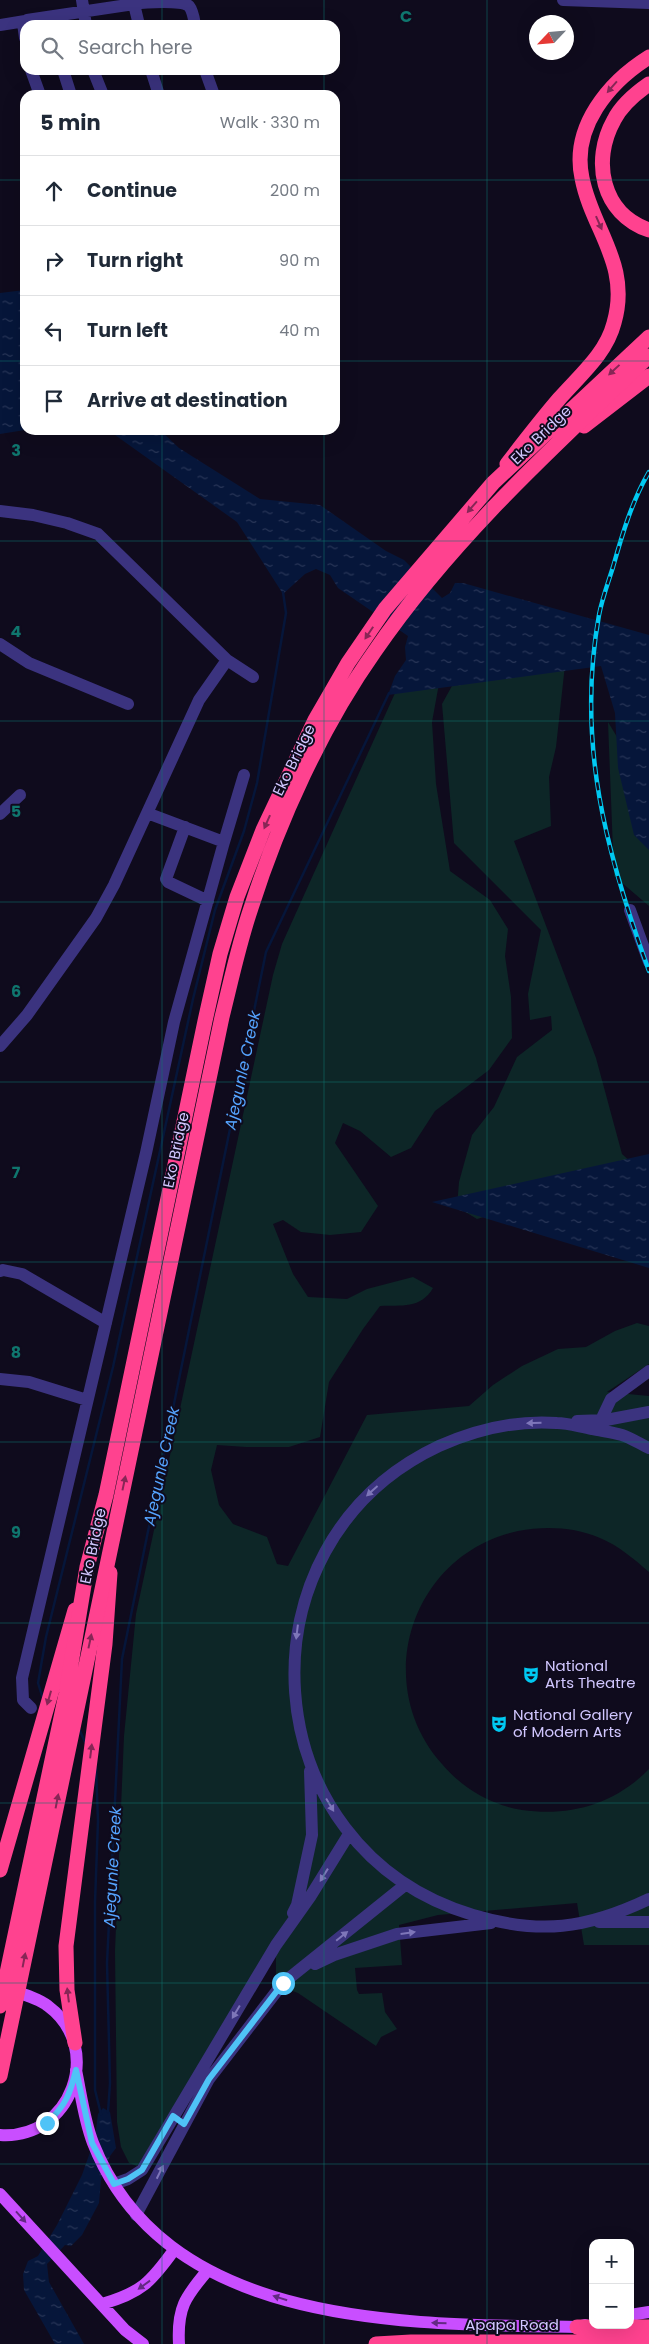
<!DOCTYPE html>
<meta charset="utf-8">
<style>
:root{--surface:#fff;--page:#f2f2f3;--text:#1f2937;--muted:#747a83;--line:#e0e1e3}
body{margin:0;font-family:Poppins,sans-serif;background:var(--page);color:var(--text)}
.controls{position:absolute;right:15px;bottom:15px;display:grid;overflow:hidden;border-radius:10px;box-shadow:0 5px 20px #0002}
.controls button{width:45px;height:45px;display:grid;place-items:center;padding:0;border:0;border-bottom:1px solid var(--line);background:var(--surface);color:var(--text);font:25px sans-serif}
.compass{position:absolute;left:529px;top:15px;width:45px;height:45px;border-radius:50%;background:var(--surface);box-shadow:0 5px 20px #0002;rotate:244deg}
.stop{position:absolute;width:15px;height:15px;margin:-11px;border:4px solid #4fc3f7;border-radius:50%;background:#fff}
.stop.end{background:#4fc3f7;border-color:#fff;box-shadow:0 1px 5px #0008}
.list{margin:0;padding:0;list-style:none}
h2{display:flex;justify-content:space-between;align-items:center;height:65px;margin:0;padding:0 20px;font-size:21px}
h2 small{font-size:16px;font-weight:400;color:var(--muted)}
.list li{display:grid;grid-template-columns:32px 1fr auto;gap:15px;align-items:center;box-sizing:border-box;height:70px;padding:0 20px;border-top:1px solid var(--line)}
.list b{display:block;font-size:19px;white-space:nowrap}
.list em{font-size:16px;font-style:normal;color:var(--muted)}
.icon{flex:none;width:28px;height:28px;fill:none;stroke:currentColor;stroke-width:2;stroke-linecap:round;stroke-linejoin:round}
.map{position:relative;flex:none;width:649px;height:2344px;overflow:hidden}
.search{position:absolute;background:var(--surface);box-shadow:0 5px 20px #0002;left:20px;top:20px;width:320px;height:55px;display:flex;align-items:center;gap:12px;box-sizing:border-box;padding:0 18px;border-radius:15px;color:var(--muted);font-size:19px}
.panel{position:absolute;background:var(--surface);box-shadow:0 5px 20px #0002;left:20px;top:90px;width:320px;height:345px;border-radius:15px}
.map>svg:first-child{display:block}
.grass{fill:#0d2627}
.water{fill:url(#water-ripples)}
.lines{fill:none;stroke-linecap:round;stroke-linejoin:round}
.stream{stroke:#06163a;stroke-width:2.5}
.minor{stroke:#3b337f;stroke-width:12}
.major{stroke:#c94eff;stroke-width:12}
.highway{stroke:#ff428f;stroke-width:15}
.rail-casing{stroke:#00c9f2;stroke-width:4.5}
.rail{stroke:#0f0b1d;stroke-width:2.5;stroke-dasharray:8;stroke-linecap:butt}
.highway-bridge{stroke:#ff428f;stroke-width:15}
.oneway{fill:#872656}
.oneway2{fill:#7e76b9}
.oneway3{fill:#632983}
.route{stroke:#4fc3f7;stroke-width:6}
.grid{fill:none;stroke:#0f766e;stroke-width:1;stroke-opacity:0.55}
.labels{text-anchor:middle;stroke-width:4;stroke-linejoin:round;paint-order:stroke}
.street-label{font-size:15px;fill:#d1c7ff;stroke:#0f0b1d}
.poi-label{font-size:15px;fill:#d1c7ff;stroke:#0f0b1d;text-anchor:start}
.water-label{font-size:16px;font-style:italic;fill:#55a4ff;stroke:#0f0b1d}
.grid-label{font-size:16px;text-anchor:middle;font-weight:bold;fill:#0f766e;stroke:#0f0b1d;stroke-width:4;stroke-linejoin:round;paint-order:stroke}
</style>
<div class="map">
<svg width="649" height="2344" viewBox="0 0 649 2344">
<defs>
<pattern id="water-ripples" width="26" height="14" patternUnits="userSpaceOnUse" patternTransform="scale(1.25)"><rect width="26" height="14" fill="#06163a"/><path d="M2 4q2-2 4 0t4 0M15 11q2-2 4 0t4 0" fill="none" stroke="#293658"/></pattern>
</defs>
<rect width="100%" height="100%" fill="#0f0b1d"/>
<path class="grass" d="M565 665 556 747 549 777 551 826 514 841 596 1058 622 1154 640 1170 477 1219 457 1207 459 1182 472 1135 494 1107 517 1057 552 1030 551 1016 530 1020 528 994 541 930 454 843 442 704 453 684Z
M440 678 432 722 436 784 450 871 490 900 508 929 505 956 511 997 512 1038 489 1070 435 1111 411 1148 391 1157 360 1131 343 1123 335 1143 378 1206 361 1232 330 1235 301 1232 283 1220 273 1224 293 1274 308 1297 347 1299 367 1289 413 1277 433 1288C421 1309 401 1305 380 1306L363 1329 329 1382 320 1437 289 1447H246L217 1445 211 1470 219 1505 233 1524 267 1537 277 1564 288 1566 367 1415 469 1406 493 1385 522 1366 558 1349 586 1347 615 1331 637 1323 649 1326V1364L607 1392 649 1396V1572C634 1559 619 1546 600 1538 574 1527 545 1526 518 1531 411 1554 370 1683 442 1764 462 1788 491 1805 522 1810 570 1817 615 1804 649 1769V1945H584L577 1903 438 1915 399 1925 402 1965 355 1968 357 1990 359 1994 382 1993 385 2012 397 2029 381 2037 376 2046 298 1993 276 1985V1943L162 2130 137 2166 129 2163 121 2147 117 2122 115 1951 124 1736 136 1614 273 975 282 944 395 693Z
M608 722 649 790V906L614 876Z"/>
<path class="water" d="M25 290V430L0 434V293Z
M108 430H160L179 448 260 499 320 505 386 551 404 560 442 598 450 593 455 583H463L649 635V850L634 835 618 768 615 713 601 666 388 695 395 676 406 660 405 647 408 636 338 588 330 575 316 569 305 574 283 594 237 522Z
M649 1154V1268L432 1202Z
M103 2108 110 2112 116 2148 110 2156 101 2180 99 2203 82 2235 71 2246 65 2245 47 2264 49 2282 84 2344H55L24 2290 23 2274 28 2261 38 2256 57 2225 82 2175 95 2138 98 2114Z"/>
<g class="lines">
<path class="stream" d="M43 1699 38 1683 46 1637 113 1367 193 999 215 910 244 831 257 783 286 613 283 592
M79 1729 85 1742
M96 1768 98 1821 95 1902V2090L101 2114
M108 2112 110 2083 107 1963 122 1659 266 952 389 693"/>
<path class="minor" d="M82 0 86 25
M563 0 649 3
M134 4C146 2 181 0 189 6 193 11 194 19 195 25
M0 25 25 21
M25 38 23 23 27 20 134 4 139 25
M31 70 40 95
M63 70 71 95
M93 70 103 95
M151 70 159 95
M205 70 214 95
M0 511 33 515 67 523 98 534 227 660 253 677
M0 644 29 663 128 704
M0 814 20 795
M185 827 166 879 168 882 208 901
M224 842 244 775
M630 910 649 962
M0 1046 27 1015 96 918 114 885 199 700 227 660
M0 1271 3 1270 22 1274 106 1323
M0 1379 29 1382 87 1400
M601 1420 611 1399 649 1371
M577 1421 606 1420 649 1412
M649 1448C640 1444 631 1438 622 1435 612 1432 601 1431 592 1429 580 1427 568 1423 557 1423 517 1420 475 1430 439 1446 231 1544 252 1849 473 1915 540 1935 586 1929 649 1899
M31 1708 23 1700 22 1678 146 1153 174 1022 224 842 147 813
M293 1913 297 1905 312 1835 310 1771
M599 1922H649
M315 1964 334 1955 397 1934 491 1923
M114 2184 128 2179 142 2170 276 1945 310 1897 349 1834
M136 2215 209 2079 283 1983 405 1885"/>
<path class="major" d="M76 2070C81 2094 84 2120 93 2143 167 2330 410 2324 577 2327L585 2325
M0 2135C71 2140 105 2048 48 2006 38 1998 22 1994 9 1990
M0 2194 125 2330 143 2344
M102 2304C141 2293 151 2282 174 2250
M630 2315 649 2312
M179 2344C177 2308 185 2297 208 2270"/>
<path class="highway" d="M649 84C636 93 621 106 614 120 591 161 602 214 649 230
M584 426 649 376
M507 464C524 442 541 420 559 399 580 375 606 354 614 323 631 264 592 230 582 178 571 127 609 82 649 57
M0 1870 75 1610
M75 2043 67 1990 66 1946 105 1644 110 1573
M577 2327H649
M376 2344 411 2342H649"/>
<g class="rail-casing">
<path id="rail" d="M649 472C632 501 622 535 613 567 608 583 602 599 599 615 576 742 606 853 649 971"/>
</g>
<use href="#rail" class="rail"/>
<path class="highway-bridge" d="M0 2006 66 1694 87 1567 106 1495 205 1021 220 954 237 897 263 830 315 720 348 663 385 609 493 483 649 337
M0 2076 222 1017C231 981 239 943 251 908 279 820 322 726 375 651 451 540 552 448 649 356"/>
</g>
<defs><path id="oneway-solid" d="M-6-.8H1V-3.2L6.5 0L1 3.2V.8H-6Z" transform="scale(1.25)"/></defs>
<g class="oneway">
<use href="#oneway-solid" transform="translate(612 87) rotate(131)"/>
<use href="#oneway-solid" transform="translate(599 223) rotate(66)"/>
<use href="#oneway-solid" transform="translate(614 370) rotate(137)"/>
<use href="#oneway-solid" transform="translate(472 507) rotate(131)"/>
<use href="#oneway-solid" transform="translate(369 633) rotate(124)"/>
<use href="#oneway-solid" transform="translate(267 822) rotate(114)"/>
<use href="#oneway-solid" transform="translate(124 1483) rotate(-78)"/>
<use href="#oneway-solid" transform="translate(90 1641) rotate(-78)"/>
<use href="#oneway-solid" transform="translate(49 1698) rotate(106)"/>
<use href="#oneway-solid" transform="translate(91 1751) rotate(-83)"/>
<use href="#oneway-solid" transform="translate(57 1801) rotate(-79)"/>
<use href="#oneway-solid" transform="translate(24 1960) rotate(-79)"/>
<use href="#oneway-solid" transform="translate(68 1995) rotate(-97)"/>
</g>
<g class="oneway2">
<use href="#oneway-solid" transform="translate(534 1423) rotate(178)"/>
<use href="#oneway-solid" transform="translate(372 1491) rotate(138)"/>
<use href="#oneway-solid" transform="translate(297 1632) rotate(97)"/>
<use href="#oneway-solid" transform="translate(330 1805) rotate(59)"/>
<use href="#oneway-solid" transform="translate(324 1875) rotate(122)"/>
<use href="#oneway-solid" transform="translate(408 1933) rotate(-8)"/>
<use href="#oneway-solid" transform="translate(342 1936) rotate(-39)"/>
<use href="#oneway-solid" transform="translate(236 2012) rotate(121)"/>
<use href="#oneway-solid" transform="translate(160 2172) rotate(-64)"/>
</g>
<g class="oneway3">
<use href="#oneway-solid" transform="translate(21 2217) rotate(48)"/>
<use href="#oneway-solid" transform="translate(144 2285) rotate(144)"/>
<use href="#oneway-solid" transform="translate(280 2298) rotate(-163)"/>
<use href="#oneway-solid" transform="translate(439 2323) rotate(-178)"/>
</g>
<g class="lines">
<path class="route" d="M47 2123C66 2105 70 2094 76 2070L92 2143 114 2184 128 2179 142 2170 173 2116 184 2124 209 2079 283 1983"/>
</g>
<path class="grid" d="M162 0V25M324 0V25M487 0V2344M162 70V95M324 70V95M0 180H25M335 180H649M0 361H25M335 361H649M162 430V2344M324 430V2344M0 541H649M0 721H649M0 902H649M0 1082H649M0 1262H649M0 1442H649M0 1623H649M0 1803H649M0 1983H649M0 2164H649"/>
<defs>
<g id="theatre-bare" transform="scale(1.35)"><path d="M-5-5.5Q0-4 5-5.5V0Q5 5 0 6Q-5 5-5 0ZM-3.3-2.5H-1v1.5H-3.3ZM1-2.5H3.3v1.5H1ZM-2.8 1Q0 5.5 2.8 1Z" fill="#00c9f2" stroke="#0f0b1d" stroke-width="2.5" paint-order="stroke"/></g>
</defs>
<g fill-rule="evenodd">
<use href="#theatre-bare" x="531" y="1675"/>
<use href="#theatre-bare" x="499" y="1724"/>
</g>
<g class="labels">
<g class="street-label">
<text transform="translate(541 435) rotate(-44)" y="5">Eko Bridge</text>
<text transform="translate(294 760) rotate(-64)" y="5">Eko Bridge</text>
<text transform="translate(176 1150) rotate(-78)" y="5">Eko Bridge</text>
<text transform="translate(93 1546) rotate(-78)" y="5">Eko Bridge</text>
<text x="512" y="2330">Apapa Road</text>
</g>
<g class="poi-label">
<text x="545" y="1671">National<tspan x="545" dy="17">Arts Theatre</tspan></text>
<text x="513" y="1720">National Gallery<tspan x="513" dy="17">of Modern Arts</tspan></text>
</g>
<g class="water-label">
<text transform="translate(242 1070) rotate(-78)" y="6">Ajegunle Creek</text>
<text transform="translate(161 1466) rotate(-78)" y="6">Ajegunle Creek</text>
<text transform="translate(112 1867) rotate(-87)" y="6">Ajegunle Creek</text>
</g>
</g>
<g class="grid-label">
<text x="406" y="22">C</text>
<text x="16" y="456">3</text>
<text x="16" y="637">4</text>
<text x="16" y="817">5</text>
<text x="16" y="997">6</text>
<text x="16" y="1178">7</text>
<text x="16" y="1358">8</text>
<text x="16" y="1538">9</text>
</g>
</svg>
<div class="controls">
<button>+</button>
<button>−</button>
</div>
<svg class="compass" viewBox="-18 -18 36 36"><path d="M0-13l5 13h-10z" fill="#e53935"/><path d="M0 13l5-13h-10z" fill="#747a83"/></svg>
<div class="stop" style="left:283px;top:1983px"></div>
<div class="stop end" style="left:47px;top:2123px"></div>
<div class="search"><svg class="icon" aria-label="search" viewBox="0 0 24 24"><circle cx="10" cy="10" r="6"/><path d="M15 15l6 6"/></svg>Search here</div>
<section class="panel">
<h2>5 min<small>Walk · 330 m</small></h2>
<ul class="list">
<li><svg class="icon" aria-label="ahead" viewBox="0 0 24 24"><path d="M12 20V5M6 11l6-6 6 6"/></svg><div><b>Continue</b></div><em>200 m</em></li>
<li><svg class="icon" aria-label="right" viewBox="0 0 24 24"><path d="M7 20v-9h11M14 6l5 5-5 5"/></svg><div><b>Turn right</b></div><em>90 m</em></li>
<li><svg class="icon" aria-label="left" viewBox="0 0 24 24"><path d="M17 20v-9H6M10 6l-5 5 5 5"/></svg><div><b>Turn left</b></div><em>40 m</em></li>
<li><svg class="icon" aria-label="arrive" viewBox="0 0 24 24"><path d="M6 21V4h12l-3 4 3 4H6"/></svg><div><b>Arrive at destination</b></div></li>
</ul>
</section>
</div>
